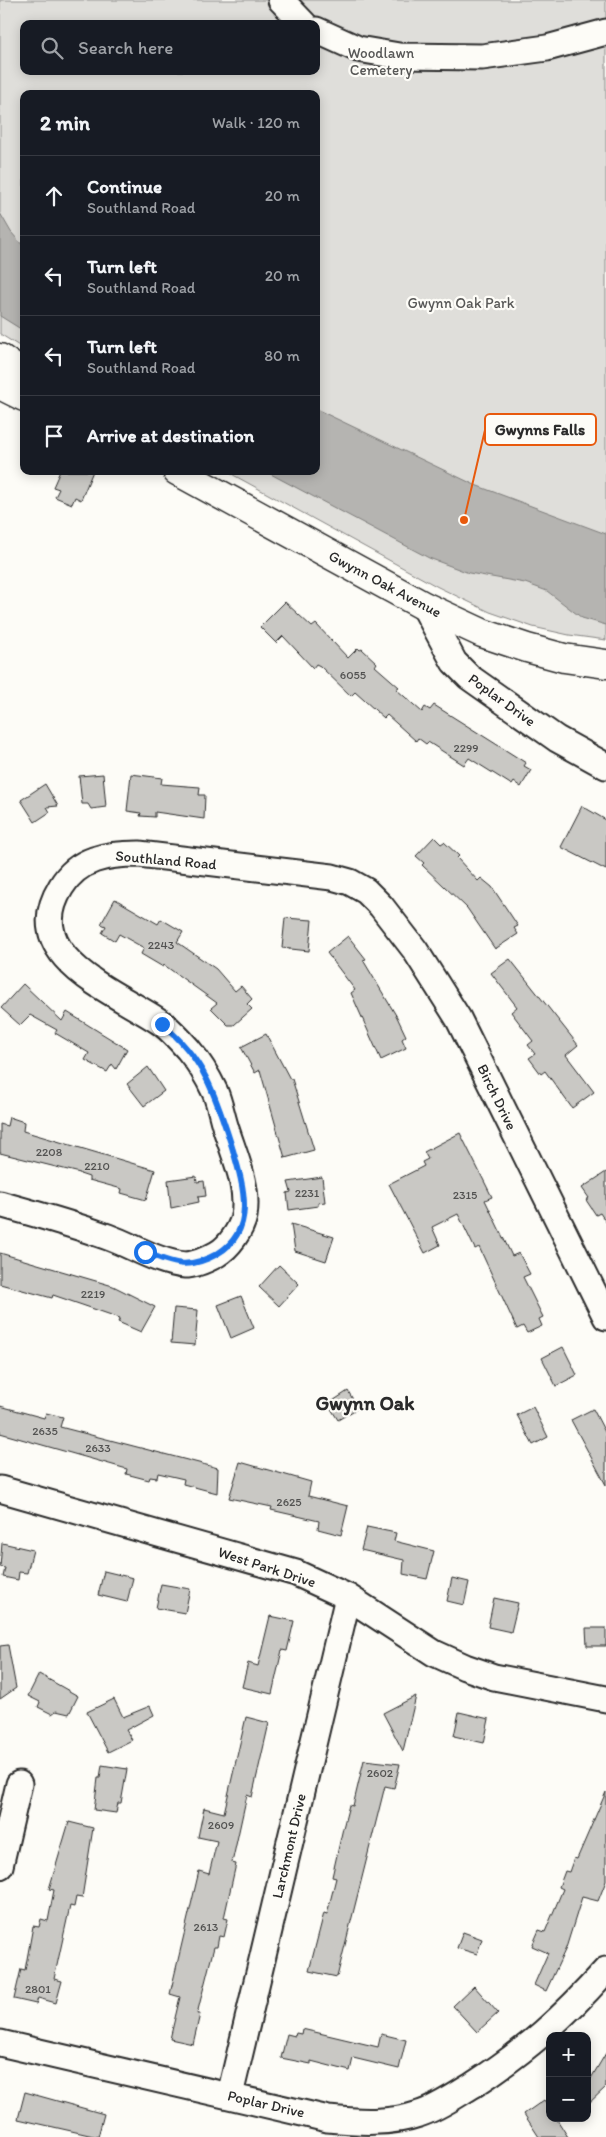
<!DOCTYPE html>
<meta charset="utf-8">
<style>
:root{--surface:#171b24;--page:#242831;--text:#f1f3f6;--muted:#9ea1a6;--line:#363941}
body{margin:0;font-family:Itim,sans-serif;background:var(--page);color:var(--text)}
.controls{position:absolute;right:15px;bottom:15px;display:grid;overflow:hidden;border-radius:10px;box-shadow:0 2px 12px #0003}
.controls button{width:45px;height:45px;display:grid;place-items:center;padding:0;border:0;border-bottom:1px solid var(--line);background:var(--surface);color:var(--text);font:25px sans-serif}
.stop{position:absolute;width:15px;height:15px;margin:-11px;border:4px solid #1a73e8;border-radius:50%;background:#fff}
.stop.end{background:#1a73e8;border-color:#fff;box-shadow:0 1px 5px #0008}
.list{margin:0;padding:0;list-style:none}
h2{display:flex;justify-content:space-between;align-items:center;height:65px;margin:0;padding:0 20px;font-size:21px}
h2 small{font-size:16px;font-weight:400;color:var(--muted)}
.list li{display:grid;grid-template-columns:32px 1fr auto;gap:15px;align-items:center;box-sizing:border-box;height:80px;padding:0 20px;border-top:1px solid var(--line)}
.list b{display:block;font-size:19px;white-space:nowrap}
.list p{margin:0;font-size:16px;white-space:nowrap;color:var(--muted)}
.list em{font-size:16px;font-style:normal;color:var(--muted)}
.icon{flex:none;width:28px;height:28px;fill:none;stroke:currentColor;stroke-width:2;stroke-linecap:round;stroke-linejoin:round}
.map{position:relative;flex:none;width:606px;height:2137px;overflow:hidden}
.search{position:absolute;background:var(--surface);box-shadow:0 2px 12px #0003;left:20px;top:20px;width:300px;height:55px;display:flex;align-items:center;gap:12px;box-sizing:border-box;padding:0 18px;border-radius:10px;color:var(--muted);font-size:19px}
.panel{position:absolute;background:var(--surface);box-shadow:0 2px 12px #0003;left:20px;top:90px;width:300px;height:385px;border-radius:10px}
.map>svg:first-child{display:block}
.green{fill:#dfdeda;stroke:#858482;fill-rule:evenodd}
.water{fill:#b5b4b1;stroke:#7e7d7b}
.building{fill:#c9c8c4;stroke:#2b2b2b}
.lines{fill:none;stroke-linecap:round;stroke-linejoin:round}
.minor-casing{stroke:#2b2b2b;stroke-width:29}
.major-casing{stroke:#2b2b2b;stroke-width:31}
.minor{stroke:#fdfcf7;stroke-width:25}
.major{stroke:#fdfcf7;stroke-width:28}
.route{stroke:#1a73e8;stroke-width:6}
.labels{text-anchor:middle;stroke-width:4.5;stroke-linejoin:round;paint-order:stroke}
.number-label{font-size:12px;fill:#525251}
.park-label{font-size:15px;fill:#585857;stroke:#fdfcf7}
.street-label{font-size:15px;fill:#2b2b2b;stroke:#fdfcf7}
.district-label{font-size:20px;font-weight:bold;fill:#2b2b2b;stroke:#fdfcf7}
.leader{fill:none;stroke:#e8590c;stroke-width:2}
.callout-dot{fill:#e8590c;stroke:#fdfcf7;stroke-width:2}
.callout{fill:#fdfcf7;stroke:#e8590c;stroke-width:2}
.callout-label{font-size:16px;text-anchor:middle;font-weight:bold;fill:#2b2b2b}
</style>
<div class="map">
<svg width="606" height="2137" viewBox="0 0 606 2137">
<rect width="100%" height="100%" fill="#fdfcf7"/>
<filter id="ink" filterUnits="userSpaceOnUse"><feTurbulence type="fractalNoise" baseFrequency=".02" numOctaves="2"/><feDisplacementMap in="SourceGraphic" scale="10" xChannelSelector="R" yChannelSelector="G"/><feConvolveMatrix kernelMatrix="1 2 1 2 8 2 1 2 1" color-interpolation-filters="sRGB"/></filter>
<g filter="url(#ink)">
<path class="green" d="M0 0H606V640L569 635 533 627 490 612 438 587 226 471H316V94H24V349L0 334ZM24 24H316V71H24Z"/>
<path class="water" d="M0 213 11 232 24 247V331L0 316Z
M316 409 475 485 606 534V625L582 618 547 591 525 583 469 573 429 558 265 471H316Z"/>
<path class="building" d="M60 471H93L81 500 75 497 72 504 55 497 59 489 53 487Z
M285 602 312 627 316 624 348 658 358 648 360 650 362 649 377 663 375 666 399 687 396 689 422 712 425 707 430 710 434 705 526 763 524 766 531 770 521 787 514 782 512 785 469 758 464 765 428 742 426 744 418 738 416 741 387 715 384 718 355 692 351 696 320 666 316 664 313 668 283 636 276 643 260 627Z
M103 774 106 807 91 809 88 804H82L79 776Z
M131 774 162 778 161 784 200 787 199 795H205L204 819 155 812V817L140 816 141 813 127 811Z
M45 784 58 806 47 807 50 812 35 822 21 800Z
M582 806 606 820V870L561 847Z
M434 837 441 844 444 842 459 856 457 858 478 881 481 878 492 887 518 926 514 928 518 934 495 949 467 908 422 865 424 863 416 856Z
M115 899 158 924 161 919 183 932 177 942 216 969 235 991 241 986 252 999 247 1004 252 1009 234 1025H228L211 1008 217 1003 164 965 163 967 141 954 144 948 119 934 115 941 102 933 106 926 101 924Z
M285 918 312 920 309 951 282 948Z
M348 936 366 959 363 960 397 1017 406 1036 402 1039 406 1048 381 1060 351 993 355 990 327 953Z
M510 959 578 1045 566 1055 594 1092 572 1108 545 1071 541 1074 529 1058 535 1054 528 1045 533 1041 511 1012 517 1007 491 973Z
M23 984 62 1021 67 1012 127 1049 116 1069 112 1064 107 1072 85 1060 89 1053 55 1033 57 1030 30 1015 20 1025 1 1008Z
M266 1034 290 1079H292L314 1150 285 1158 260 1070 255 1073 241 1047Z
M148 1067 164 1091 144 1106 127 1084Z
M9 1117 24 1122 23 1131 155 1170 146 1200 121 1193 122 1189 89 1180V1177L80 1174V1173L0 1153V1124L7 1126Z
M460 1133 492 1197 485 1200 512 1256 519 1253 530 1274 523 1277 543 1317 539 1319 542 1326 527 1333 523 1326 517 1329 479 1247 475 1249 458 1214 432 1227 440 1245 425 1253 389 1184 424 1166 422 1162 428 1159 424 1152Z
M606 1172V1222L600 1213 596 1215 586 1200 589 1198 582 1188Z
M196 1176 197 1182 204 1181 206 1196 198 1197 199 1202 171 1208 168 1180Z
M322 1177 325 1202 318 1203V1206L289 1210 287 1193 291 1192 288 1182Z
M291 1224 334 1237 326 1261 295 1251Z
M0 1253 113 1286 155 1307 141 1332 118 1322 120 1318 53 1295 52 1298 0 1284Z
M279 1265 299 1284 279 1306 259 1287Z
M241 1296 254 1328 231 1338 218 1305Z
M174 1308 198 1310 195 1345 171 1343Z
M563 1347 577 1375 556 1386 542 1358Z
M348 1391 358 1408 338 1420 328 1404Z
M0 1406 44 1418 46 1413 63 1417 60 1427 218 1468 217 1493 183 1484 184 1479 158 1473 157 1478 150 1477 149 1480 126 1474 127 1469 0 1433Z
M533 1407 548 1437 533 1445 517 1415Z
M593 1409 606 1434V1485L571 1420Z
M240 1462 311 1482 308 1496 348 1506 341 1535 318 1529 319 1521 271 1510 272 1507 229 1498Z
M367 1527 396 1533 394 1541 434 1551 427 1579 403 1574 404 1560 361 1550Z
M2 1543 33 1550 27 1573 19 1572 18 1580 3 1577 5 1568 0 1567Z
M104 1571 133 1578 127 1602 98 1595Z
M452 1578 469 1582 464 1605 447 1601Z
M161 1584 190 1589 185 1613 156 1608Z
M494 1598 518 1603 511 1632 488 1627Z
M270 1616 294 1621 287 1651 282 1650 272 1694 242 1687 248 1663 258 1666Z
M586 1628H606V1646H587Z
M8 1645 16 1688 0 1699V1646Z
M39 1674 78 1696 69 1714 56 1711 52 1714 38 1707 40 1702 28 1696Z
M416 1696 403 1751 383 1713Z
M114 1699 123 1717 150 1706 154 1715 126 1730 132 1740 108 1752 87 1712Z
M459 1712 489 1719 484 1743 454 1736Z
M246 1717 269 1723 252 1797 247 1795 232 1863 236 1864 224 1918 228 1919 224 1937 219 1936 217 1947H214L197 2014H200L193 2044 170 2039 180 1997 170 1994 199 1871 209 1874 217 1841 198 1837 204 1808 224 1813Z
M364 1760 400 1764 394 1788 385 1786 337 1977 309 1971 324 1913 327 1914 336 1878 332 1877 343 1828 349 1805 353 1806Z
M102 1765 127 1769 121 1803H118L116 1813 94 1810 98 1778H100Z
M606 1792V1881L598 1901 582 1897 566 1948 546 1991 534 1985 548 1953 532 1946 539 1930 545 1932 563 1889 559 1887 565 1871 569 1872 574 1858 577 1859Z
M69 1822 93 1828 82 1898 76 1897 74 1907 70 1906 54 1979 62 1981 56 2003 38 1998 36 2004 14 1999 21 1969 25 1970 33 1926 39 1927 41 1919 48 1921 54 1890 49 1889Z
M463 1932 482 1939 477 1954 457 1948Z
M474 1986 498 2013 477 2032 453 2006Z
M302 2029 378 2047 381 2034 406 2040 399 2069 353 2058 350 2071 311 2061V2064L281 2058 287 2034 295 2036 296 2033 301 2034Z
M606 2053V2087L587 2105V2085Z
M25 2092 104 2114 98 2137 18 2119Z
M544 2100 550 2108V2118H556L568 2137H539L524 2114Z"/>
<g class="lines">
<g class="minor-casing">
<path id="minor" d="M281 0 304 24
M316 30 358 49 399 56 482 57 547 48 606 32
M424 606 454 662 469 677 557 739 606 766
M0 1204C36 1214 73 1224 108 1237 133 1246 159 1263 185 1265 196 1265 208 1259 217 1254 229 1247 241 1230 244 1216 249 1187 235 1157 226 1129 222 1117 220 1104 215 1092 208 1077 198 1061 188 1049 180 1040 172 1031 163 1024 120 993 17 959 61 887 78 858 107 854 139 854L332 877 350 882 366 891 381 906 415 950 458 1018 606 1317
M0 1489 296 1573 348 1597 434 1653 465 1667 494 1677 606 1699
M0 1866 19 1784
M0 2043 328 2119C358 2122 390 2124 419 2114 438 2108 456 2095 473 2085 527 2050 563 2018 606 1970
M230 2095 348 1597"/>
</g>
<g class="major-casing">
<path id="major" d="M0 358 24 375
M0 385 24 397
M177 471 424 606 482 633 527 648 564 658 606 664"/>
</g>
<use href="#minor" class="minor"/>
<use href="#major" class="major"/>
</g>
</g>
<g class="lines" filter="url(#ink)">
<path class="route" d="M145 1252C173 1264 188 1270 217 1254 258 1230 243 1184 232 1147 216 1097 205 1059 162 1024"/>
</g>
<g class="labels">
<g class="number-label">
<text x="353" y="679">6055</text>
<text x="466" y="752">2299</text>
<text x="161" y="949">2243</text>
<text x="49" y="1156">2208</text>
<text x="97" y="1170">2210</text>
<text x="307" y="1197">2231</text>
<text x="465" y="1199">2315</text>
<text x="93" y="1298">2219</text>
<text x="45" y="1435">2635</text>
<text x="98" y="1452">2633</text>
<text x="289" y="1506">2625</text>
<text x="380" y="1777">2602</text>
<text x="221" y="1829">2609</text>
<text x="206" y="1931">2613</text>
<text x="38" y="1993">2801</text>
</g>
<g class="park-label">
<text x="381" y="58">Woodlawn<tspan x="381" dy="17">Cemetery</tspan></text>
<text x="461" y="308">Gwynn Oak Park</text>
</g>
<g class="street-label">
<text transform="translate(385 584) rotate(28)" y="5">Gwynn Oak Avenue</text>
<text transform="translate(502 700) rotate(36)" y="5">Poplar Drive</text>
<text transform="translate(166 860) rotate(5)" y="5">Southland Road</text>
<text transform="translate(497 1097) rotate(64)" y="5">Birch Drive</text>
<text transform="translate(267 1567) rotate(18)" y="5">West Park Drive</text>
<text transform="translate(289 1846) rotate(-77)" y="5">Larchmont Drive</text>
<text transform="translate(266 2104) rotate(13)" y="5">Poplar Drive</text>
</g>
<g class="district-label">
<text x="365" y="1410">Gwynn Oak</text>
</g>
</g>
<path class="leader" d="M464 520L485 430"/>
<circle class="callout-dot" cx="464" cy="520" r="5"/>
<rect class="callout" x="485" y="414" width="111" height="31" rx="5"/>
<g class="callout-label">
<text x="540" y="435">Gwynns Falls</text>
</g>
</svg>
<div class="controls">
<button>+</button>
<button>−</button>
</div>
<div class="stop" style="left:145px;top:1252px"></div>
<div class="stop end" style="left:162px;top:1024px"></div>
<div class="search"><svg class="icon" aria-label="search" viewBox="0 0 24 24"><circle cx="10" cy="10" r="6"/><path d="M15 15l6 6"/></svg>Search here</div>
<section class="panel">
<h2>2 min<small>Walk · 120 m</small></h2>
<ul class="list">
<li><svg class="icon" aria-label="ahead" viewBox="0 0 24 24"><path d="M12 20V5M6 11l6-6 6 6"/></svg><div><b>Continue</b><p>Southland Road</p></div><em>20 m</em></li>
<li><svg class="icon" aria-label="left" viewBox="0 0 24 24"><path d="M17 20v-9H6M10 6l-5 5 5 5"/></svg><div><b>Turn left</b><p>Southland Road</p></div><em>20 m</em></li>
<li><svg class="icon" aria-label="left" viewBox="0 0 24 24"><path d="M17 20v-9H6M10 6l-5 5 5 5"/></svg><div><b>Turn left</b><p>Southland Road</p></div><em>80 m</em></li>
<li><svg class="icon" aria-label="arrive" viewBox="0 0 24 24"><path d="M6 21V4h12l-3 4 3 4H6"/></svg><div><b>Arrive at destination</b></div></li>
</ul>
</section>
</div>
